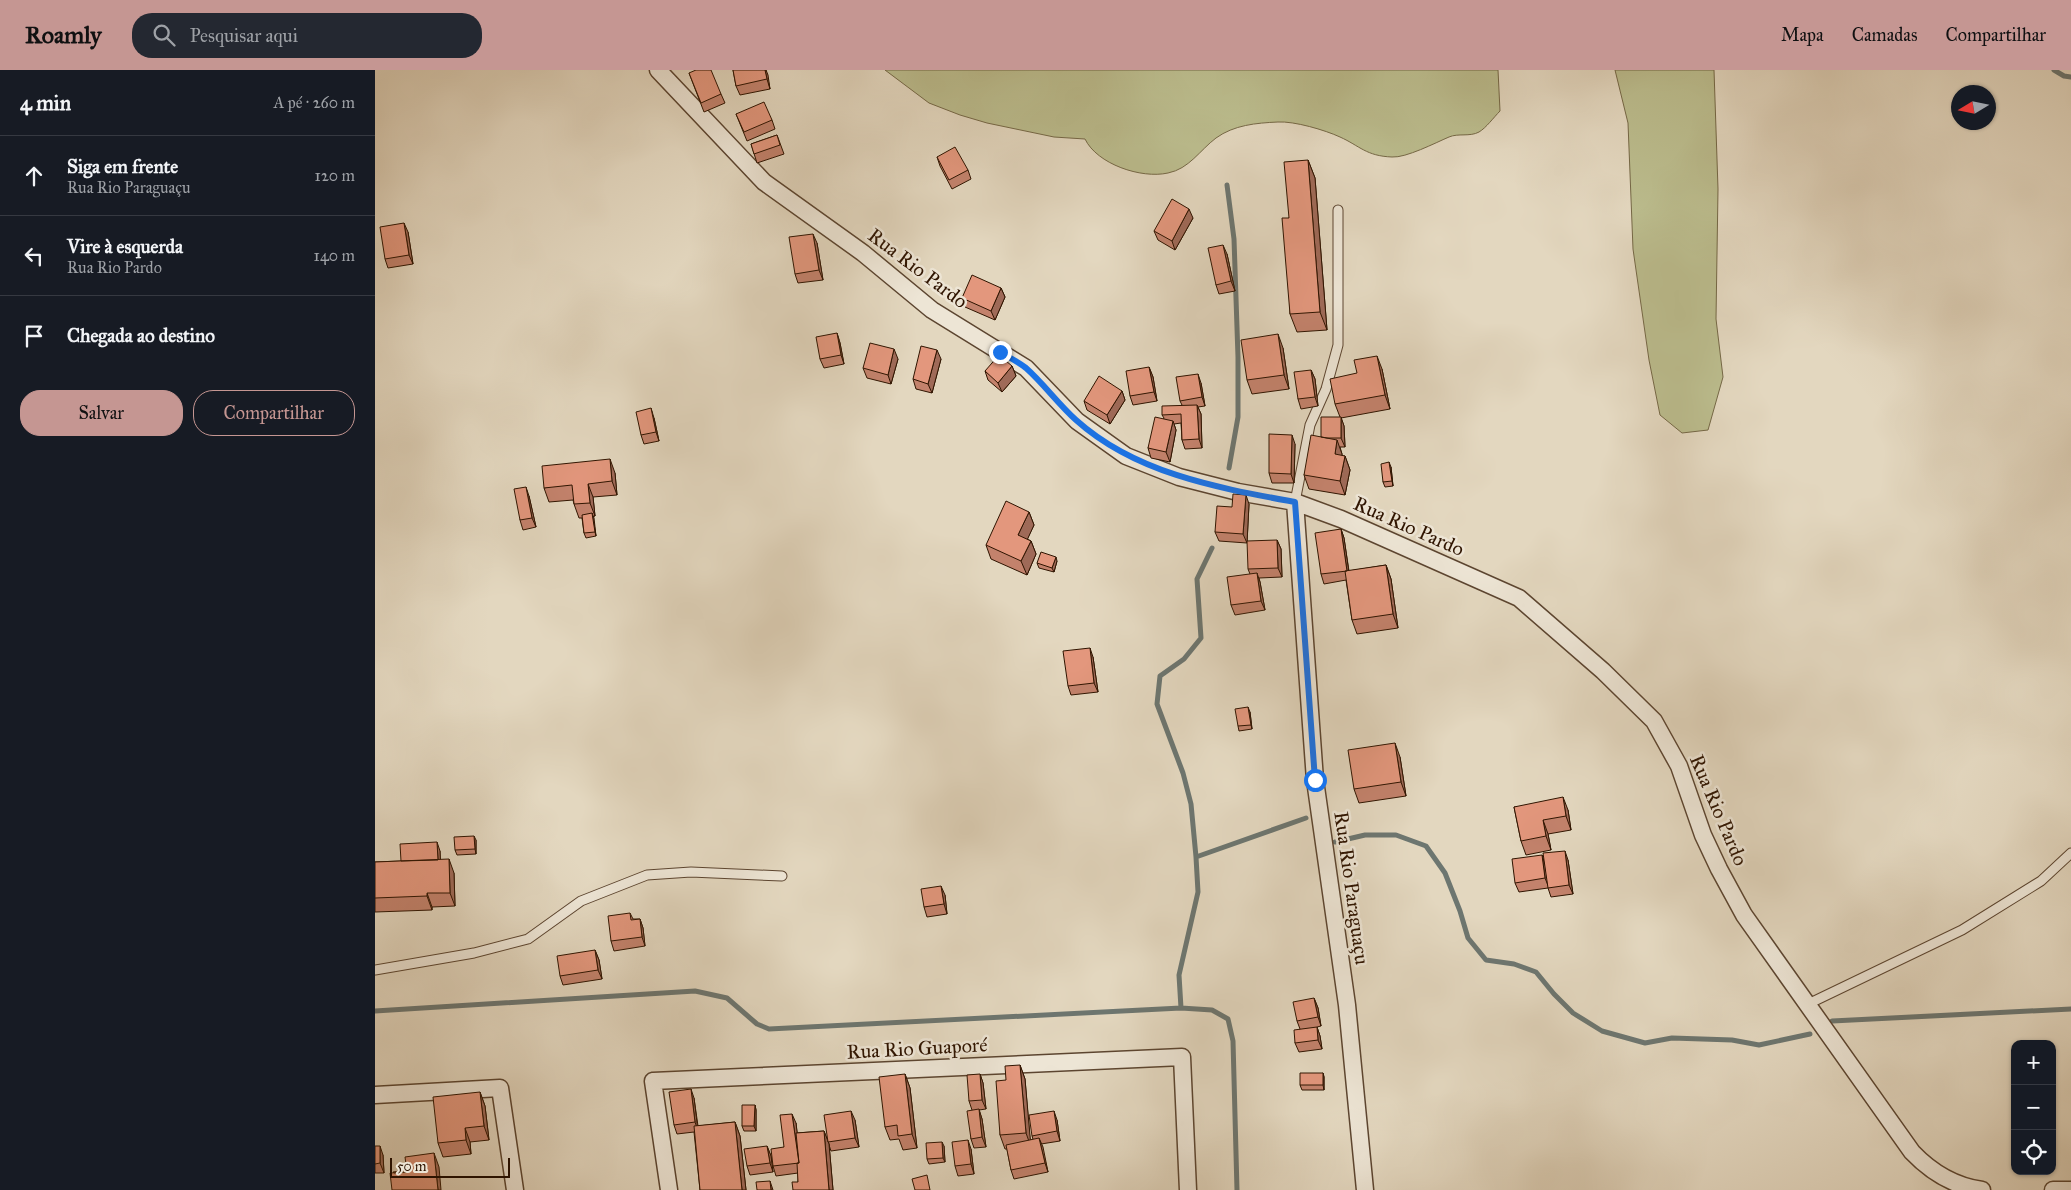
<!DOCTYPE html>
<html lang="pt">
<meta charset="utf-8">
<style>
:root{--surface:#171b24;--page:#242831;--text:#f1f3f6;--muted:#9ea1a6;--line:#363941;--accent:#c59692}
body{margin:0;font-family:"IM FELL Great Primer",serif;background:var(--page);color:var(--text)}
.controls{position:absolute;right:15px;bottom:15px;display:grid;overflow:hidden;border-radius:10px;box-shadow:0 1px 4px #0004}
.controls button{width:45px;height:45px;display:grid;place-items:center;padding:0;border:0;border-bottom:1px solid var(--line);background:var(--surface);color:var(--text);font:25px sans-serif}
.compass{position:absolute;left:1576px;top:15px;width:45px;height:45px;border-radius:50%;background:var(--surface);box-shadow:0 1px 4px #0004;rotate:260deg}
.scale{position:absolute;left:15px;bottom:12px;width:120px;box-sizing:border-box;padding-left:5px;border:2px solid #2f1400;border-top:0;font-size:14px;line-height:18px;white-space:nowrap;color:#2f1400;-webkit-text-stroke:4px #ede5d5;paint-order:stroke}
.stop{position:absolute;width:15px;height:15px;margin:-11px;border:4px solid #1a73e8;border-radius:50%;background:#fff}
.stop.end{background:#1a73e8;border-color:#fff;box-shadow:0 1px 5px #0008}
.list{margin:0;padding:0;list-style:none}
h2{display:flex;justify-content:space-between;align-items:center;height:65px;margin:0;padding:0 20px;font-size:21px}
h2 small{font-size:16px;font-weight:400;color:var(--muted)}
.list li{display:grid;grid-template-columns:32px 1fr auto;gap:15px;align-items:center;box-sizing:border-box;height:80px;padding:0 20px;border-top:1px solid var(--line)}
.list b{display:block;font-size:19px;white-space:nowrap}
.list p{margin:0;font-size:16px;white-space:nowrap;color:var(--muted)}
.list em{font-size:16px;font-style:normal;color:var(--muted)}
.actions{display:flex;gap:10px;padding:15px 20px}
.actions a{flex:1;padding:11px 0;border:1px solid var(--accent);border-radius:20px;text-align:center;font-size:18px;color:var(--accent)}
.actions .main{background:var(--accent);color:#111}
.icon{flex:none;width:28px;height:28px;fill:none;stroke:currentColor;stroke-width:2;stroke-linecap:round;stroke-linejoin:round}
.map{position:relative;flex:none;width:1696px;height:1120px;overflow:hidden}
header{display:flex;align-items:center;gap:30px;box-sizing:border-box;height:70px;padding:0 25px;background:var(--accent);color:#111}
header strong{font-size:24px}
nav{display:flex;gap:28px;margin-inline-start:auto;font-size:18px}
.search{width:350px;height:45px;background:var(--page);display:flex;align-items:center;gap:12px;box-sizing:border-box;padding:0 18px;border-radius:20px;color:var(--muted);font-size:19px}
main{display:flex}
aside{flex:1;background:var(--surface)}
.map>svg:first-child{display:block}
.green{fill:#bbbc8d;stroke:#756846}
.lines{fill:none;stroke-linecap:round;stroke-linejoin:round}
.stream{stroke:#6d7670;stroke-width:5}
.lane-casing{stroke:#5c4530;stroke-width:11}
.street-casing{stroke:#5c4530;stroke-width:19}
.lane{stroke:#ede5d5;stroke-width:9}
.street{stroke:#ede5d5;stroke-width:16}
.wall{fill:#c3826c;stroke:#2f1400}
.shaded-wall{fill:#9f6a58;stroke:#2f1400}
.building{fill:#e3977d;stroke:#2f1400}
.route{stroke:#1a73e8;stroke-width:6}
.labels{text-anchor:middle;stroke-width:5;stroke-linejoin:round;paint-order:stroke}
.street-label{font-size:20px;fill:#2f1400;stroke:#ede5d5}
</style>
<header>
<strong>Roamly</strong>
<div class="search"><svg class="icon" aria-label="search" viewBox="0 0 24 24"><circle cx="10" cy="10" r="6"/><path d="M15 15l6 6"/></svg>Pesquisar aqui</div>
<nav><a>Mapa</a><a>Camadas</a><a>Compartilhar</a></nav>
</header>
<main>
<aside>
<h2>4 min<small>A pé · 260 m</small></h2>
<ul class="list">
<li><svg class="icon" aria-label="ahead" viewBox="0 0 24 24"><path d="M12 20V5M6 11l6-6 6 6"/></svg><div><b>Siga em frente</b><p>Rua Rio Paraguaçu</p></div><em>120 m</em></li>
<li><svg class="icon" aria-label="left" viewBox="0 0 24 24"><path d="M17 20v-9H6M10 6l-5 5 5 5"/></svg><div><b>Vire à esquerda</b><p>Rua Rio Pardo</p></div><em>140 m</em></li>
<li><svg class="icon" aria-label="arrive" viewBox="0 0 24 24"><path d="M6 21V4h12l-3 4 3 4H6"/></svg><div><b>Chegada ao destino</b></div></li>
</ul>
<div class="actions"><a class="main">Salvar</a><a>Compartilhar</a></div>
</aside>
<div class="map">
<svg width="1696" height="1120" viewBox="0 0 1696 1120">
<rect width="100%" height="100%" fill="#e3d7bf"/>
<filter id="stains"><feTurbulence type="fractalNoise" baseFrequency=".004" numOctaves="4"/><feColorMatrix values="0 0 0 0 .2 0 0 0 0 .09 0 0 0 0 .02 0 0 0 .5 -.17"/></filter>
<radialGradient id="worn" r=".72"><stop offset=".6" stop-color="#630" stop-opacity="0"/><stop offset="1" stop-color="#630" stop-opacity=".3"/></radialGradient>
<path class="green" d="M510 0H1123L1125 41C1119 47 1111 58 1104 62 1095 67 1083 63 1074 67 1060 73 1031 88 1017 87 991 86 985 76 965 67 950 60 919 51 903 52 881 53 859 55 841 68 825 80 814 99 793 103 766 109 722 94 710 69L679 67 612 53 585 45 554 33Z
M1240 0H1339L1343 119 1341 249 1348 307 1333 360 1307 363 1285 345 1274 290 1258 179 1253 53Z"/>
<g class="lines">
<path class="stream" d="M1679 0 1689 6 1696 7
M852 115 859 169 863 287V347L854 398
M960 772 990 765H1021L1051 776 1070 803 1085 841 1093 868 1111 890 1139 894 1161 902 1179 924 1198 943 1227 961 1270 973 1297 968 1357 970 1384 975 1435 964
M821 787 816 734 808 703 782 634 785 606 809 589 826 568 822 509 837 478
M806 938 804 905 823 822 821 787 931 748
M0 941 320 921 352 928 382 954 394 959 806 938 837 940 853 949 858 971 862 1120
M1457 951 1696 939"/>
<g class="lane-casing">
<path id="lane" d="M920 432 935 355 951 319 963 275V140
M0 900 99 883 153 869 206 831 272 805 316 802 407 806
M1431 935 1587 860 1666 811 1696 783"/>
</g>
<g class="street-casing">
<path id="street" d="M283 0 389 112 488 183 557 240 651 298 702 351 751 386 804 407 863 422 920 432 966 449 1144 528 1228 601 1279 651 1304 696 1328 765 1344 799 1369 845 1537 1082C1557 1103 1579 1116 1607 1120
M920 432 940 710 972 935 990 1120
M0 1025 125 1018 140 1120
M294 1120 278 1011 807 987 813 1120
M1678 1120H1696"/>
</g>
<use href="#lane" class="lane"/>
<use href="#street" class="street"/>
</g>
<path class="wall" d="M358 0H391L395 19 365 25 361 16Z
M314 3 346 24 350 33 329 42Z
M361 44 397 50 400 59 372 71Z
M402 65 409 84 382 93 376 74Z
M562 87 593 100 596 109 577 119 565 96Z
M933 90 940 108 952 260 922 262 915 244 914 148Z
M818 148 800 180 783 170 779 161Z
M33 162 38 194 13 198 10 189Z
M442 173 448 210 423 213 420 204Z
M852 184 860 221 844 224 841 215Z
M626 218 630 227 620 250 590 237 587 228Z
M462 263 465 273 469 294 449 298 445 289Z
M908 278 914 319 877 324 872 310Z
M523 289 516 314 492 308 488 298Z
M566 289 557 323 541 319 538 309Z
M637 296 641 306 627 322 613 310 610 301Z
M774 297 778 307 782 331 758 335 755 326Z
M1007 299 1015 339 966 348 969 356 970 377H965L967 384V386H970L975 400 970 425 934 419 929 405 946 367 965 347 960 334Z
M936 300 940 309 943 336 926 339 923 329Z
M826 313 830 336 823 337 826 344 827 378 810 379 807 370 806 353 799 354 801 360 795 392 776 388 773 378 789 348 787 345 807 335 805 331Z
M747 321 750 330 735 354 712 340 709 331Z
M279 348 284 371 269 374 266 365Z
M920 374 919 413H897L894 403Z
M1016 397 1018 416 1010 417 1008 412Z
M240 403 242 425 218 427 220 446 218 447 221 466 211 468 209 463 207 448H204L199 434 198 430 174 432 169 418Z
M154 426 161 457 148 460 145 450Z
M874 434 872 473 844 471 840 462 857 437Z
M654 442 659 455 652 469 656 471 661 484 652 505 616 489 611 475Z
M966 459 969 468 974 501 1011 495 1016 509 1023 558 982 564 977 550 971 510 949 514 946 504Z
M902 470 906 479 907 507 884 508 885 512 890 540 860 545 856 535 875 504 873 499Z
M682 491 679 502 664 498 662 493Z
M718 587 723 622 696 625 693 616Z
M875 642 877 659 864 661 863 656Z
M1025 687 1031 726 984 733 979 719Z
M1139 737 1193 740 1196 760 1173 764 1176 780 1151 785 1146 771Z
M101 770V784L82 785 80 780Z
M65 781V790L79 803 80 836 57 837V840L0 842V792L26 791Z
M1167 785 1169 792 1193 790 1198 824 1176 827 1173 818 1144 822 1140 813Z
M570 825 572 844 552 847 549 837Z
M255 843 258 849H265L268 858 270 876 239 881 236 871Z
M220 880 224 890 227 909 188 915 185 906Z
M939 928 943 938 946 956 942 957 945 966 947 979 924 982 920 973 925 959 922 951Z
M645 995 650 1009 655 1070 658 1069 657 1066 682 1050 685 1071 666 1074 673 1102 639 1109 636 1100 632 1079H630L625 1065 631 1010Z
M948 1003 949 1007V1020H927L925 1015Z
M530 1004 535 1018 542 1078 528 1080 524 1069 515 1070 510 1057Z
M605 1004 608 1013 611 1039 604 1040 607 1049 611 1077 599 1078 596 1069 597 1040 594 1031Z
M105 1022 110 1036 114 1070 95 1072 96 1084 68 1087 63 1073Z
M319 1028 323 1056 360 1052 365 1066 371 1120H325L319 1062 302 1064 299 1055Z
M380 1035 381 1040V1061H369L367 1056Z
M480 1050 484 1077 456 1081 453 1072Z
M421 1053 422 1063 449 1061 454 1074 458 1120H418L423 1112V1103L401 1106 398 1096 409 1077Z
M0 1076 8 1085 9 1103H0Z
M392 1076 396 1086 398 1102 375 1105 372 1096Z
M569 1076 570 1092 554 1094 552 1089Z
M596 1079 599 1104 583 1106 580 1096Z"/>
<path class="shaded-wall" d="M390 0H391L393 5 395 19 392 9Z
M933 90 940 108 952 260 945 242Z
M814 139 818 148 800 180 797 171Z
M29 153 33 162 38 194 34 185Z
M438 164 442 173 448 210 444 200Z
M848 175 852 184 860 221 856 211Z
M626 218 630 227 620 250 616 241Z
M462 263 465 273 469 294 466 285Z
M903 264 908 278 914 319 909 305Z
M519 279 523 289 516 314 513 305Z
M562 280 566 289 557 323 553 314Z
M1002 286 1007 299 1015 339 1010 325Z
M637 296 641 306 627 322 623 313Z
M774 297 778 307 782 331 779 322Z
M936 300 940 309 943 336 940 327Z
M823 304 826 313 830 336 827 327Z
M747 321 750 330 735 354 732 345Z
M822 335 826 344 827 378 824 369Z
M276 338 279 348 284 371 281 362Z
M966 347 969 356 970 377 966 368Z
M798 351 801 360 795 392 791 382Z
M917 365 920 374 919 413 916 404Z
M962 370 967 384 965 398 960 384Z
M970 386 975 400 970 425 965 411Z
M235 389 240 403 242 425 237 411Z
M1014 392 1016 397 1018 416 1017 411Z
M213 414 218 427 220 446 215 433Z
M151 417 154 426 161 457 157 448Z
M871 425 874 434 872 473 868 464Z
M654 442 659 455 648 479 643 465Z
M217 443 219 448 221 466 220 462Z
M966 459 969 468 975 510 972 501Z
M902 470 906 479 907 507 903 498Z
M656 471 661 484 652 505 646 491Z
M681 487 682 491 679 502 677 498Z
M1011 495 1016 509 1023 558 1018 544Z
M882 503 885 512 890 540 886 531Z
M715 578 718 587 723 622 719 613Z
M873 637 875 642 877 659 876 655Z
M1020 673 1025 687 1031 726 1026 712Z
M1188 727 1193 740 1196 760 1191 746Z
M1168 750 1173 764 1176 780 1171 766Z
M99 766 101 770V784L100 779Z
M62 772 65 781 66 800 63 791Z
M1190 781 1193 790 1198 824 1194 815Z
M1167 785 1170 794 1174 818 1170 808Z
M74 789 79 803 80 836 75 823Z
M566 816 570 825 572 844 569 834Z
M52 823 57 837V840L52 826Z
M265 849 268 858 270 876 267 867Z
M220 880 224 890 227 909 223 900Z
M939 928 943 938 946 956 943 947Z
M942 957 945 966 947 979 943 970Z
M645 995 650 1009 656 1077 651 1063Z
M948 1003 949 1007V1020L948 1015Z
M530 1004 535 1018 542 1078 537 1064Z
M605 1004 608 1013 611 1039 607 1030Z
M316 1019 319 1028 323 1061 320 1052Z
M105 1022 110 1036 114 1070 109 1056Z
M380 1035 381 1040V1061L379 1056Z
M604 1039 607 1049 611 1077 607 1067Z
M476 1041 480 1050 484 1077 480 1068Z
M679 1041 682 1050 685 1071 682 1061Z
M417 1044 421 1053 427 1102 424 1093Z
M360 1052 365 1066 371 1120H367Z
M90 1058 95 1072 96 1084 91 1070Z
M449 1061 454 1074 458 1120H454Z
M664 1068 668 1077 673 1102 670 1093Z
M593 1070 596 1079 599 1104 596 1094Z
M567 1072 569 1076 570 1092 568 1088Z
M5 1076 8 1085 9 1103 5 1093Z
M392 1076 396 1086 398 1102 395 1093Z
M59 1083 64 1097 66 1120H63Z
M395 1111 398 1120H396Z"/>
<path class="building" d="M321 0H336L346 24 326 33 314 3Z
M358 0H390L392 9 361 16Z
M389 32 397 50 369 62 361 44Z
M402 65 405 75 379 84 376 74Z
M580 77 593 100 574 110 562 87Z
M933 90 945 242 915 244 907 148H914L909 92Z
M797 129 814 139 797 171 779 161Z
M29 153 34 185 10 189 5 157Z
M438 164 444 200 420 204 414 167Z
M848 175 856 211 841 215 833 178Z
M597 205 626 218 616 241 587 228Z
M462 263 466 285 445 289 441 267Z
M903 264 909 305 872 310 866 270Z
M495 273 519 279 513 305 488 298Z
M546 276 562 280 553 314 538 309Z
M624 285 637 296 623 313 610 301Z
M1002 286 1010 325 960 334 955 309 982 303 979 290Z
M774 297 779 322 755 326 751 301Z
M936 300 940 327 923 329 919 302Z
M823 304 827 327 805 331 801 307Z
M724 306 747 321 732 345 709 331Z
M822 335 824 369 807 370 806 344 787 345V336Z
M276 338 281 362 266 365 261 342Z
M780 347 798 351 791 382 773 378Z
M946 347H966V368H952L946 367Z
M894 364 917 365 916 404 894 403Z
M936 365 962 370 960 384 970 386 965 411 929 405Z
M235 389 237 411 213 414 215 433 199 434 197 415 169 418 167 396Z
M1014 392 1017 411 1008 412 1006 394Z
M151 417 157 448 145 450 139 419Z
M858 424 871 425 868 464 840 462 842 436 857 437Z
M631 431 654 442 643 465 656 471 646 491 611 475Z
M217 443 220 462 209 463 207 445Z
M966 459 972 501 946 504 940 463Z
M902 470 903 498 873 499 872 471Z
M666 482 681 487 677 498 662 493Z
M1011 495 1018 544 977 550 970 501Z
M882 503 886 531 856 535 852 507Z
M715 578 719 613 693 616 688 581Z
M873 637 876 655 863 656 860 639Z
M1020 673 1026 712 979 719 973 680Z
M1188 727 1191 746 1168 750 1171 766 1146 771 1139 737Z
M99 766 100 779 80 780 79 767Z
M62 772 63 790 26 791 25 774Z
M1190 781 1194 815 1173 818 1168 783Z
M1167 785 1170 808 1140 813 1137 789Z
M74 789 75 823H52V826L0 828V792Z
M566 816 569 834 549 837 546 819Z
M255 843 256 850 265 849 267 867 236 871 233 846Z
M220 880 223 900 185 906 182 886Z
M939 928 943 947 922 951 918 932Z
M942 957 943 970 920 973 919 960Z
M645 995 651 1063 625 1065 621 1011 631 1010 630 996Z
M925 1003H948V1015H925Z
M530 1004 537 1064 523 1066 522 1055 510 1057 504 1007Z
M605 1004 607 1030 594 1031 592 1005Z
M316 1019 320 1052 299 1055 294 1022Z
M105 1022 109 1056 90 1058 91 1070 63 1073 58 1027Z
M367 1035H380L379 1056H367Z
M604 1039 607 1067 596 1069 592 1041Z
M476 1041 480 1068 453 1072 449 1045Z
M679 1041 682 1061 657 1066 654 1045Z
M417 1044 424 1093 398 1096 396 1079 409 1077 405 1045Z
M360 1052 367 1120H325L319 1056Z
M449 1061 454 1120H418L417 1112H423L422 1093H424L421 1063Z
M664 1068 670 1093 636 1100 631 1075Z
M593 1070 596 1094 580 1096 577 1072Z
M567 1072 568 1088 552 1089 551 1073Z
M0 1076H5V1093L0 1094Z
M392 1076 395 1093 372 1096 369 1079Z
M59 1083 63 1120H17L15 1103 32 1102 30 1087Z
M32 1100V1102L19 1103 18 1102Z
M552 1105 555 1120H540L537 1109Z
M395 1111 396 1120H382L381 1112Z"/>
<g class="lines">
<path class="route" d="M625 282C634 287 643 292 651 298 669 314 683 334 701 350 761 404 844 418 920 432L940 710"/>
</g>
<g class="labels">
<g class="street-label">
<text transform="translate(543 198) rotate(37)" y="7">Rua Rio Pardo</text>
<text transform="translate(1034 456) rotate(24)" y="7">Rua Rio Pardo</text>
<text transform="translate(1344 740) rotate(67)" y="7">Rua Rio Pardo</text>
<text transform="translate(977 818) rotate(82)" y="7">Rua Rio Paraguaçu</text>
<text transform="translate(542 978) rotate(-3)" y="7">Rua Rio Guaporé</text>
</g>
</g>
<rect width="100%" height="100%" filter="url(#stains)"/>
<rect width="100%" height="100%" fill="url(#worn)"/>
</svg>
<div class="controls">
<button>+</button>
<button>−</button>
<button><svg class="icon" aria-label="locate" viewBox="0 0 24 24"><circle cx="12" cy="12" r="6"/><path d="M12 2v4M12 18v4M2 12h4M18 12h4"/></svg></button>
</div>
<svg class="compass" viewBox="-18 -18 36 36"><path d="M0-13l5 13h-10z" fill="#e53935"/><path d="M0 13l5-13h-10z" fill="#9ea1a6"/></svg>
<div class="scale">50 m</div>
<div class="stop" style="left:940px;top:710px"></div>
<div class="stop end" style="left:625px;top:282px"></div>
</div>
</main>
